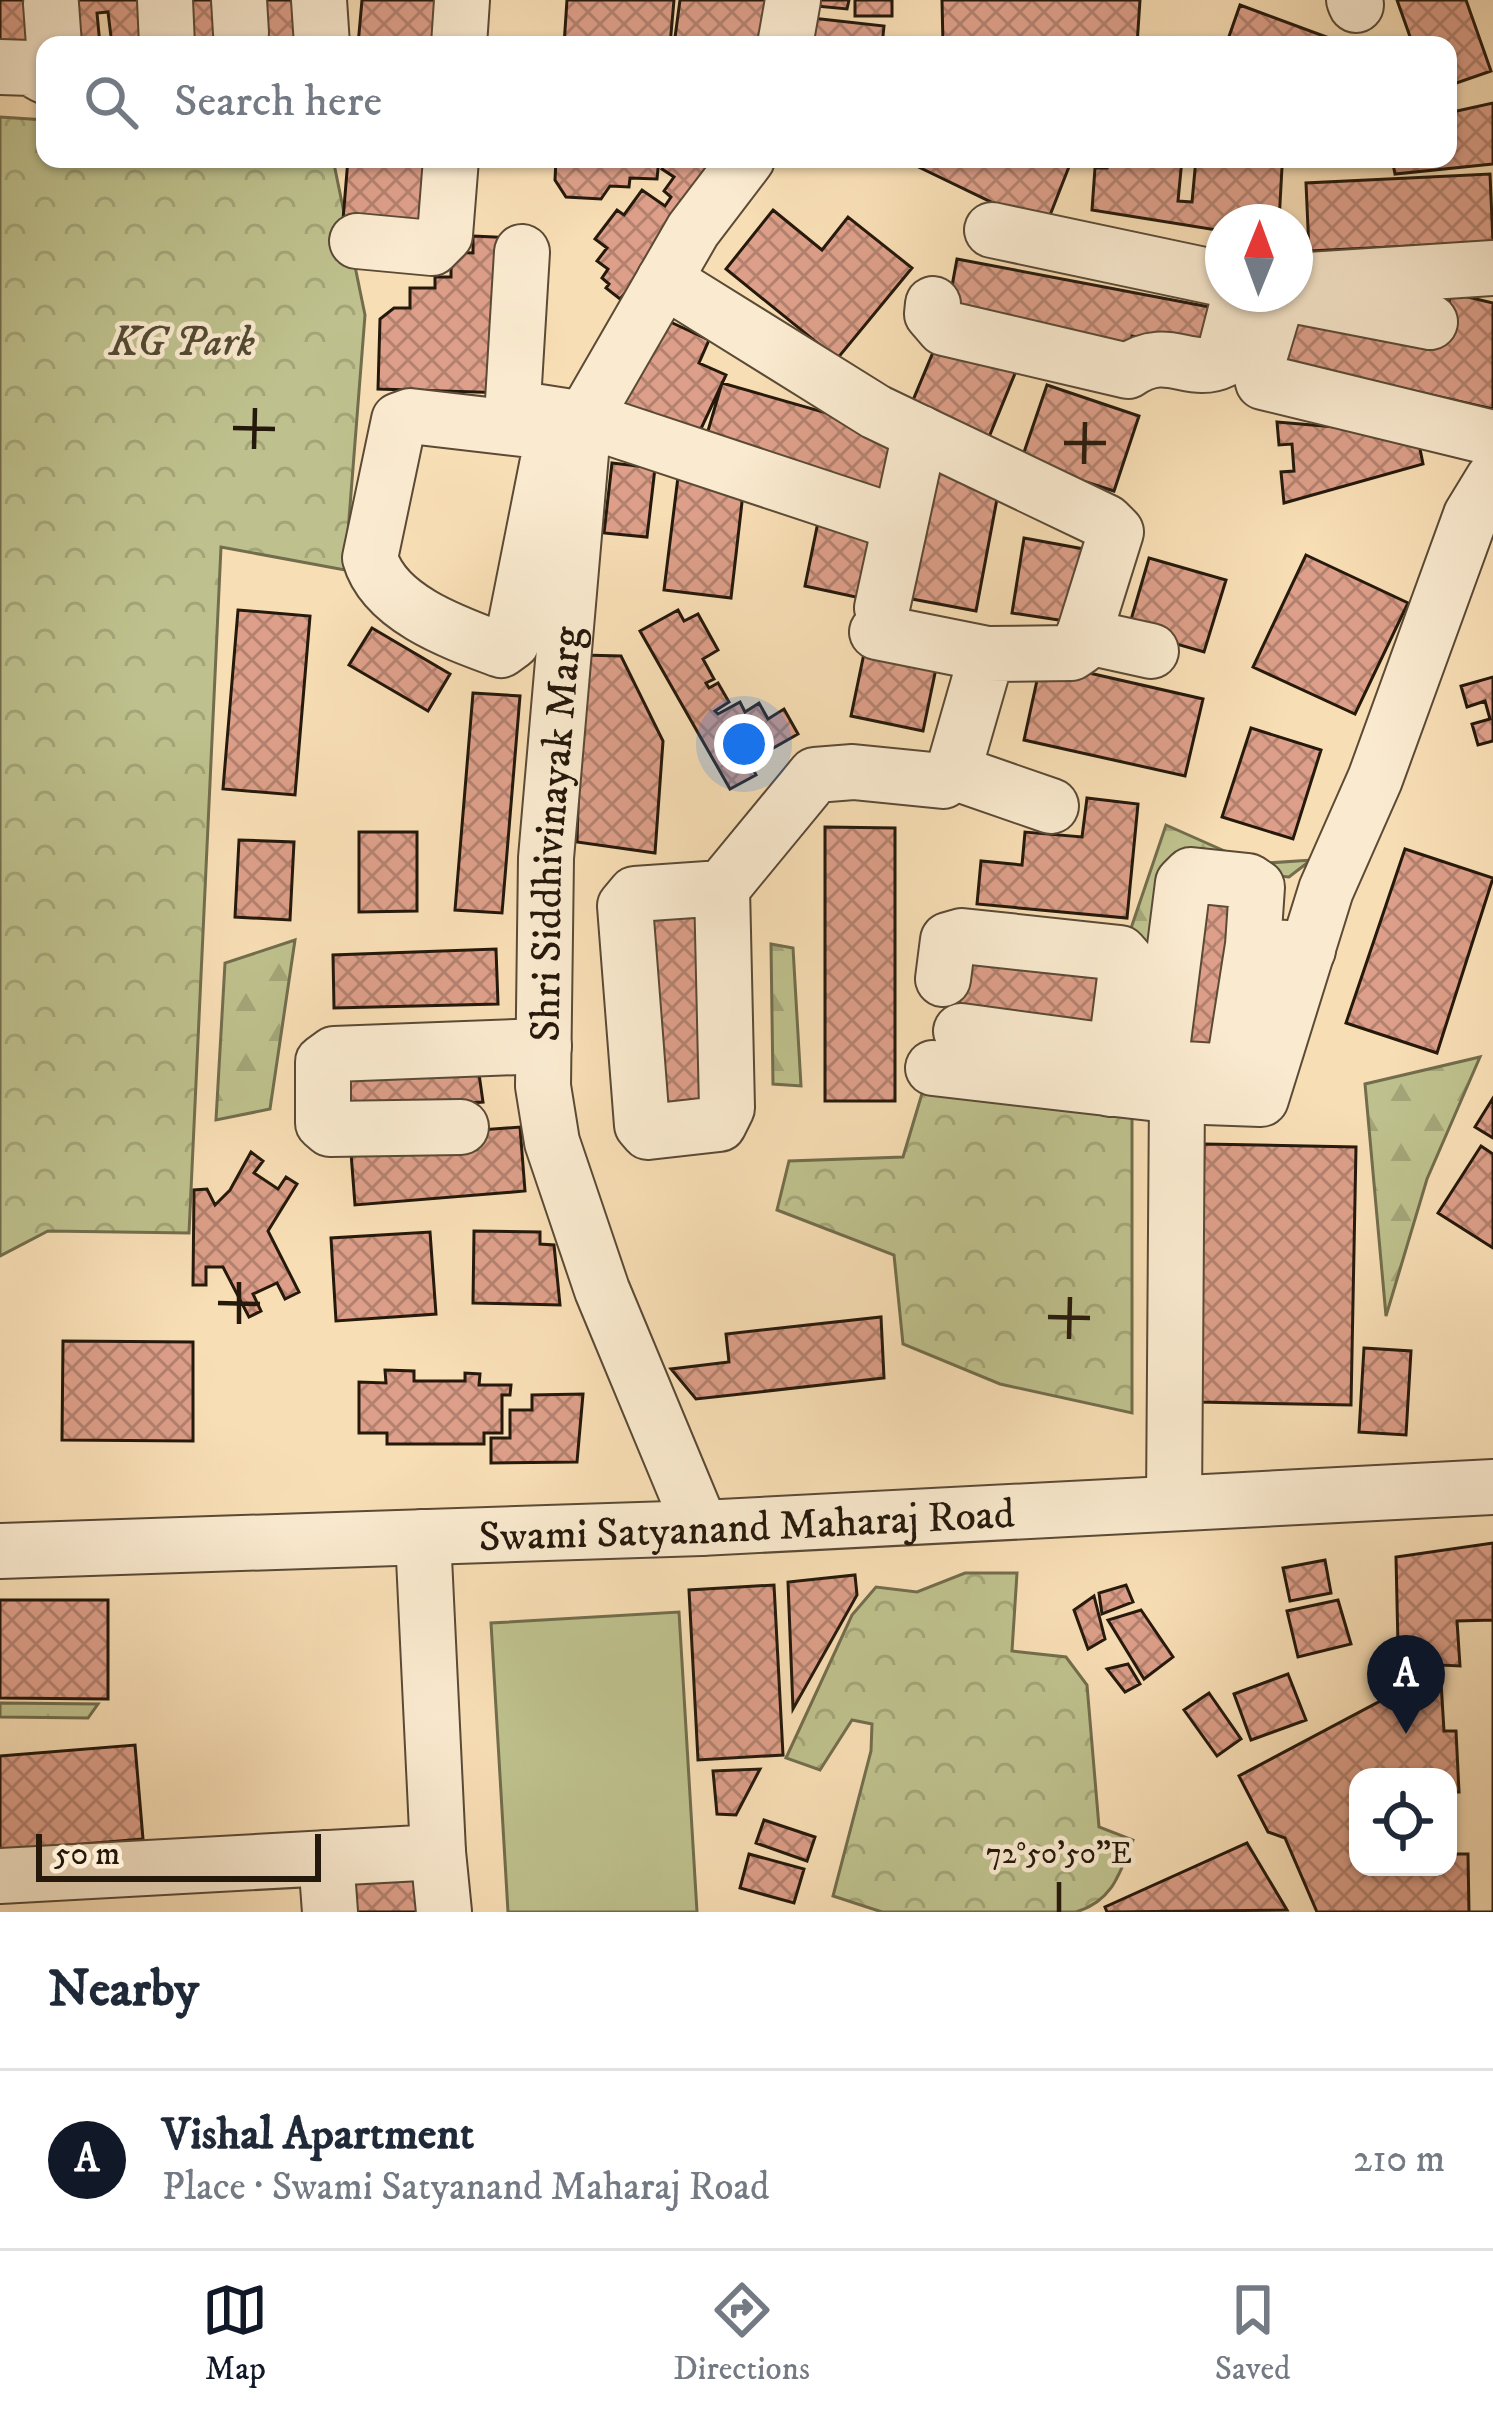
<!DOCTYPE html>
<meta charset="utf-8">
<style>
:root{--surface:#fff;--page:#f2f2f3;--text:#1f2937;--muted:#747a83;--line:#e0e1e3;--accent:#111827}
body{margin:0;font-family:"IM FELL DW Pica",serif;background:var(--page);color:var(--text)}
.controls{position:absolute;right:36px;bottom:36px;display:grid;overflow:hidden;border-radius:24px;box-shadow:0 3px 9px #0004}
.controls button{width:108px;height:108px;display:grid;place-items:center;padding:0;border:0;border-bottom:3px solid var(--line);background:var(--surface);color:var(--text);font:60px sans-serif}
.compass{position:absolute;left:1205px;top:204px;width:108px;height:108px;border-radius:50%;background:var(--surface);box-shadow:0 3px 9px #0004;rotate:1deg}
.scale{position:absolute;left:36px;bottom:30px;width:285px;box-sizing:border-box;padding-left:12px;border:6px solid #25190c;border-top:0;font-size:33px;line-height:42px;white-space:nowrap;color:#25190c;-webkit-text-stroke:9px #faeacf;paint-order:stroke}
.you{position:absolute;left:744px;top:744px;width:42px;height:42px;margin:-30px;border:9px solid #fff;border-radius:50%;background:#1a73e8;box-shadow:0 0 0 18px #1a73e833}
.badge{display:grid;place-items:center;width:78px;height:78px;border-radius:50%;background:var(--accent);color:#fff;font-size:39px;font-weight:700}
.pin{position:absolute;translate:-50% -99px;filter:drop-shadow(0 3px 6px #0008)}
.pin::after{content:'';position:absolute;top:63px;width:42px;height:36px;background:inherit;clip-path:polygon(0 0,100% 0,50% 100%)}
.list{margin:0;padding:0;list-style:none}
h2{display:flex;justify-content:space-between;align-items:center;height:156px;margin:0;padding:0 48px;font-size:51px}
h2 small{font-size:39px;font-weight:400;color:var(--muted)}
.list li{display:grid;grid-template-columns:78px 1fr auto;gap:36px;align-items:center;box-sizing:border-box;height:180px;padding:0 48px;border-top:3px solid var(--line)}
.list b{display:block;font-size:45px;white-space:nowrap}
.list p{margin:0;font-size:39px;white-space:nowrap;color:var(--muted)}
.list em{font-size:39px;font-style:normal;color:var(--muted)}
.icon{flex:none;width:66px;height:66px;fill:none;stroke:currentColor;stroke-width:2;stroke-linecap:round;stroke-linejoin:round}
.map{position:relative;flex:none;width:1493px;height:1912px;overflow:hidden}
.search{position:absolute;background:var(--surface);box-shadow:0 3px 9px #0004;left:36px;right:36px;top:36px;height:132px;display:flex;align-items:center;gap:30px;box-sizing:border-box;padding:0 42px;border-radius:24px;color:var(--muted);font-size:45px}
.sheet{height:336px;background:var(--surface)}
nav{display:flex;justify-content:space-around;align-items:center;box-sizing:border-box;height:168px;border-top:3px solid var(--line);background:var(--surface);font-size:33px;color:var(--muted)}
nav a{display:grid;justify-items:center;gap:6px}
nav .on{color:var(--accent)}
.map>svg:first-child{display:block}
.grass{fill:#bec18d;stroke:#726d4c;stroke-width:3}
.forest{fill:url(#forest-firs);stroke:#726d4c;stroke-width:3}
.park{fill:url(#park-crowns);stroke:#726d4c;stroke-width:3}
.building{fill:url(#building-cross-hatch);stroke:#25190c;stroke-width:3;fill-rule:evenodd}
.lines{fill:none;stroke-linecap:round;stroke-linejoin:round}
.minor-casing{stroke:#5a4a36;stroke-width:58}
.minor{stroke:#faeacf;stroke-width:54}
.ticks{fill:none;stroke:#25190c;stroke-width:4.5}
.labels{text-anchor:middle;stroke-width:9;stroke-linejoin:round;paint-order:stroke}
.park-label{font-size:42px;font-style:italic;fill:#534b33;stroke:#faeacf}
.street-label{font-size:42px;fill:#25190c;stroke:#faeacf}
.ticks-label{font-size:30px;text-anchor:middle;fill:#25190c;stroke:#faeacf;stroke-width:9;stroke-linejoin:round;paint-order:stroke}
</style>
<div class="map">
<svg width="1493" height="1912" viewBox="0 0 1493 1912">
<defs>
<pattern id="forest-firs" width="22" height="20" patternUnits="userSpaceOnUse" patternTransform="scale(3)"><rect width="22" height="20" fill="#bec18d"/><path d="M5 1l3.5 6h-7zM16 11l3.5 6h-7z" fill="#a3a578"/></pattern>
<pattern id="park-crowns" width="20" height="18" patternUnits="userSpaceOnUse" patternTransform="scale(3)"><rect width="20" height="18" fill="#bec18d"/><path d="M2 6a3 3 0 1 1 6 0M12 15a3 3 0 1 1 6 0" fill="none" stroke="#a3a578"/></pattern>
<pattern id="building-cross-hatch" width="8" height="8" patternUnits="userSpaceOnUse" patternTransform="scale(3)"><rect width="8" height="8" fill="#dd9f89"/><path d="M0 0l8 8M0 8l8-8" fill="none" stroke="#b3816e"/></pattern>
</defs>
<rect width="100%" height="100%" fill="#f8deb5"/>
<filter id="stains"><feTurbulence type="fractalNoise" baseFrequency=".00167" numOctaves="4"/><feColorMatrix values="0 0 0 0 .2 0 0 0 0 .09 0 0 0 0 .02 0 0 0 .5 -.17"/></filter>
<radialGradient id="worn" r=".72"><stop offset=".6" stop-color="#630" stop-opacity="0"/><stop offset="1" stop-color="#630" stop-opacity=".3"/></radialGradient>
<path class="grass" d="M679 1612 697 1912H508L491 1623Z"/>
<path class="forest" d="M1166 825 1254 864 1311 860 1289 877 1178 867 1173 1025 1127 940Z
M295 940 270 1109 216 1120 225 963Z
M771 944 793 948 801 1086 773 1084Z
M1480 1057 1427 1179 1386 1316 1365 1084Z
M0 1703 98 1704 88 1718 0 1717Z"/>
<path class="park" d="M0 117 45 120V159H333L365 315 345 570 221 547 189 1233 48 1231 0 1256Z
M924 1087 1132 1114V1413L1000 1384 903 1344 894 1255 777 1210 789 1161 903 1157Z
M965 1573H1017L1012 1651 1066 1657 1087 1685 1099 1827 1133 1840C1120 1873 1113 1901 1076 1912H882L833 1896 871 1751 872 1724 852 1720 820 1770 786 1758 852 1615 876 1587 917 1592Z"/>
<path class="building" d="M0 0H40L45 45 0 55Z
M61 0H144L149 45H112L108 12 97 13 100 45H66Z
M176 0H230L234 45H180Z
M248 0H312L313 45H238Z
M362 0H447L443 45H358Z
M567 0H674L670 45H564Z
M680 0H781L775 45H674Z
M810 0H849L847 9 806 5Z
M855 0H892V16H855Z
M942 0H1140L1137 45H943Z
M1397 0H1466L1491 71 1448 86V45H1413Z
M1240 5 1348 45H1226Z
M803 17 884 26 882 45H800Z
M1493 103V164L1395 174 1392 159H1448V113Z
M348 159H434L428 237 342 232Z
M556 159H659L657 179 630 178 629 187 610 186 601 199 566 197 555 180Z
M669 159H720L636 294 627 291 620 299 606 288 609 284 602 278 608 269 597 261 607 248 595 239 617 210 624 215 642 190 665 206 671 197 664 191 674 177 662 169Z
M902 159H1072L1045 228Z
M1107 159H1182L1178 201 1192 202 1196 159H1263L1282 167 1279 222H1223V231L1092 210 1095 168H1107Z
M1490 174 1493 242 1309 251 1306 183Z
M773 210 822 250 848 217 912 268 837 359 726 269Z
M473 236 513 238 509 393 378 389 380 319 394 308H410V288H435V277H451V252L473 253Z
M957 259 1220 309 1212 351 1132 336 1126 364 947 313Z
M1451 293 1493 303V409L1274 359 1287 301 1441 337Z
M651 313 709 340 699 363 726 375 693 446 607 406Z
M939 338 1016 371 989 437 911 405Z
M722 383 907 436 890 494 705 441Z
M1047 385 1139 416 1114 491 1021 461Z
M1277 422 1417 434 1423 464 1284 503 1281 472 1294 471 1292 444 1279 445Z
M612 463 655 468 647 537 604 533Z
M679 469 745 476 731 598 664 590Z
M920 469 1000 483 976 611 896 596Z
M819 517 879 530 865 599 805 586Z
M1024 538 1084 549 1072 622 1012 613Z
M1306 555 1408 603 1355 714 1253 667Z
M1149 558 1226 580 1204 652 1128 630Z
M238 610 310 616 295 795 223 789Z
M678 610 684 621 698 614 718 650 703 659 714 679 706 683 709 688 718 683 729 702 715 711 718 714 740 702 745 712 759 703 768 719 784 709 798 734 749 762 756 775 730 789 640 631Z
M372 628 450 674 428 711 349 665Z
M867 639 939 654 923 731 851 716Z
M582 655 621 656 663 741 655 853 577 842Z
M1041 662 1203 699 1185 776 1024 740Z
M1493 677V741L1478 745 1472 724 1490 719 1485 701 1467 707 1461 686Z
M473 693 520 696 502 913 455 910Z
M1251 728 1321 750 1293 839 1222 817Z
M1087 798 1138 804 1127 918 977 904 981 861 1022 865 1025 832 1082 837Z
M825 827 895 828V1101H825Z
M359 832H417V911L359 912Z
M239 840 294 842 290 920 235 917Z
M1405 849 1493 878 1437 1053 1346 1023Z
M1192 883 1248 890 1227 1066 1170 1059Z
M700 898 714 1118 651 1125 635 903Z
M496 949 498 1004 334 1008 333 955Z
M955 954 1119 974 1111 1042 946 1022Z
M476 1053 483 1102 334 1112 331 1060Z
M1493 1098V1138L1475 1127Z
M520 1127 525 1191 355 1205 350 1140Z
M1204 1144 1356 1147 1351 1405 1199 1402Z
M1481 1146 1493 1154V1248L1438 1213Z
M251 1152 263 1161 254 1173 278 1189 286 1177 297 1184 268 1231 299 1292 285 1299 277 1283 253 1294 261 1311 249 1317 223 1267H206V1285H193L194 1190 207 1189 215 1205 230 1190Z
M474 1231 540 1232V1244L554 1245 560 1305 473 1303Z
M430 1232 436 1314 336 1321 331 1238Z
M881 1317 884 1378 696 1399 671 1369 729 1362 726 1334Z
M63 1341 193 1342V1441L62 1440Z
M1364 1348 1411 1351 1406 1435 1359 1432Z
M385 1370 414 1371V1381H465V1373L480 1374 479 1385H511L510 1395H502V1433H484V1444H387V1433H359V1382L386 1383Z
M583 1394 577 1462 491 1463V1438H510V1410H532V1395Z
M1493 1543V1912H1317L1285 1838 1268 1832 1239 1776 1399 1691 1396 1557ZM1358 1777H1448V1867H1358Z
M1325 1560 1331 1593 1290 1601 1283 1568Z
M855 1575 857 1595 793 1709 788 1582Z
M774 1585 783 1755 698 1760 689 1590Z
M1126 1585 1133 1602 1102 1614 1099 1593Z
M1094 1596 1105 1639 1088 1649 1074 1610Z
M0 1600H108V1699L0 1698Z
M1338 1600 1351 1644 1298 1657 1287 1611Z
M1141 1610 1173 1657 1144 1679 1108 1620Z
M1493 1620V1912H1469L1468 1854H1449V1792H1459L1456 1731H1444L1440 1665 1460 1666 1457 1621Z
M1128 1664 1140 1684 1125 1692 1107 1669Z
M1288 1674 1306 1720 1251 1740 1234 1694Z
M1209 1693 1241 1739 1217 1756 1184 1710Z
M135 1745 143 1839 0 1851V1756Z
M760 1769 736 1815 717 1814 713 1771Z
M764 1820 815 1837 807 1861 756 1843Z
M1247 1843 1287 1910 1107 1912 1105 1907Z
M749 1854 804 1869 794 1903 740 1888Z
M435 1864 439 1912H337L334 1873Z"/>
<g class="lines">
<g class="minor-casing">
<g id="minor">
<path d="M165 0 167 45"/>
<path d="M239 0 241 33"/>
<path d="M319 0 322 45"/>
<path d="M1354 0 1356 5"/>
<path d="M51 4 54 45"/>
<path d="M459 45 462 0"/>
<path d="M785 45 793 0"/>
<path d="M0 67 31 68 45 76"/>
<path d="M992 230 1223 279"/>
<path d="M357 241 432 248 445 235 451 159"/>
<path d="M522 252 513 401 520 409 584 419 898 523"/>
<path d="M664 280 876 412 1106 522 1116 532 1080 647 1071 653 987 654 953 772 943 781 853 772 815 775 722 888 727 1108 719 1124 648 1132 642 1125 625 906 635 894 722 888"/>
<path d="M1309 280 1493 268"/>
<path d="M933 304 932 314 944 328 1128 371C1169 343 1189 377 1223 360L1240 294"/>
<path d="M1430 322 1291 295 1276 302 1258 362 1263 382 1493 438"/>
<path d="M552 440 512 642 501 650C455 633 385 609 370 558L399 420 410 416 583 436"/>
<path d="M882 608 920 433"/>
<path d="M877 632 987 654"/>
<path d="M1083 636 1151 651"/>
<path d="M953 772 1051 806"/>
<path d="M1253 945 1233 1072 1167 1068 1161 1057 1183 883 1191 875 1248 881 1257 887 1253 945 1308 950"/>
<path d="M943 979 948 940 962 936 1120 953 1127 961 1111 1089"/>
<path d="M961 1031 1116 1052"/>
<path d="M933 1068 1177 1096 1261 1099 1326 890 1375 779 1471 515 1493 479"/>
<path d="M461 1127 330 1129 323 1123V1062L334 1054 544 1046"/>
<path d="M1174 1503 1177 1096"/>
<path id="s1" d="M701 1528 602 1290 552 1142 543 1086 546 858 584 419 693 230 747 159"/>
<path id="s2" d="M0 1551 701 1528 1493 1487"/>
<path d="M438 1852 444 1912"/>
<path d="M326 1858 330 1912"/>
<path d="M0 1876 438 1852 423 1537"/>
</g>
</g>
<use href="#minor" class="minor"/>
</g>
<path class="ticks" d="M233 428 275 429M1064 443H1106M254 449 255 408M1084 464 1085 422M218 1303 260 1304M1048 1317 1090 1318M239 1324V1282M1069 1339 1070 1297M1059 1912V1882"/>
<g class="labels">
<g class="park-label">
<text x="182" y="355">KG Park</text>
</g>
<g class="street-label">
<text dy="15" stroke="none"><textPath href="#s1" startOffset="723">Shri Siddhivinayak Marg</textPath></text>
<text dy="15" stroke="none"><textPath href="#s2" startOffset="747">Swami Satyanand Maharaj Road</textPath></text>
</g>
</g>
<g class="ticks-label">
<text x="1059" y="1863">72°50'50"E</text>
</g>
<rect width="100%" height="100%" filter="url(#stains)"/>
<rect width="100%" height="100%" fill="url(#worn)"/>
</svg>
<div class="controls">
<button><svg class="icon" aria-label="locate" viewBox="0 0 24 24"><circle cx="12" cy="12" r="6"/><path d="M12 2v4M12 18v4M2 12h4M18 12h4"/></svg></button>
</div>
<svg class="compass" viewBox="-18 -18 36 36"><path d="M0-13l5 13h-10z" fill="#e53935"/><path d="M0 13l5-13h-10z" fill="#747a83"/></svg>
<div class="scale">50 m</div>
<div class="you"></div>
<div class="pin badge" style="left:1406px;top:1734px">A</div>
<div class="search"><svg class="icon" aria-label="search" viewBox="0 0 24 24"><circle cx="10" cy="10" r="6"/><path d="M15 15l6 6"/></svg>Search here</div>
</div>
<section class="sheet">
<h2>Nearby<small></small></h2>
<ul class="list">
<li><span class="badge">A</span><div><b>Vishal Apartment</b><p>Place · Swami Satyanand Maharaj Road</p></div><em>210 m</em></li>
</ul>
</section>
<nav>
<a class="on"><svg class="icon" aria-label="map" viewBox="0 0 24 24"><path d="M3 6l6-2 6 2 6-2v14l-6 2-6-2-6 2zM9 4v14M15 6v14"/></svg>Map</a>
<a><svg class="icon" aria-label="directions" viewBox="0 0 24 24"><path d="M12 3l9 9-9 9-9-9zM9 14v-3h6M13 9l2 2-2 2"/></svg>Directions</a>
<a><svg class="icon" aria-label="saved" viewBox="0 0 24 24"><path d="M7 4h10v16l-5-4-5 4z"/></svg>Saved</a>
</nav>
